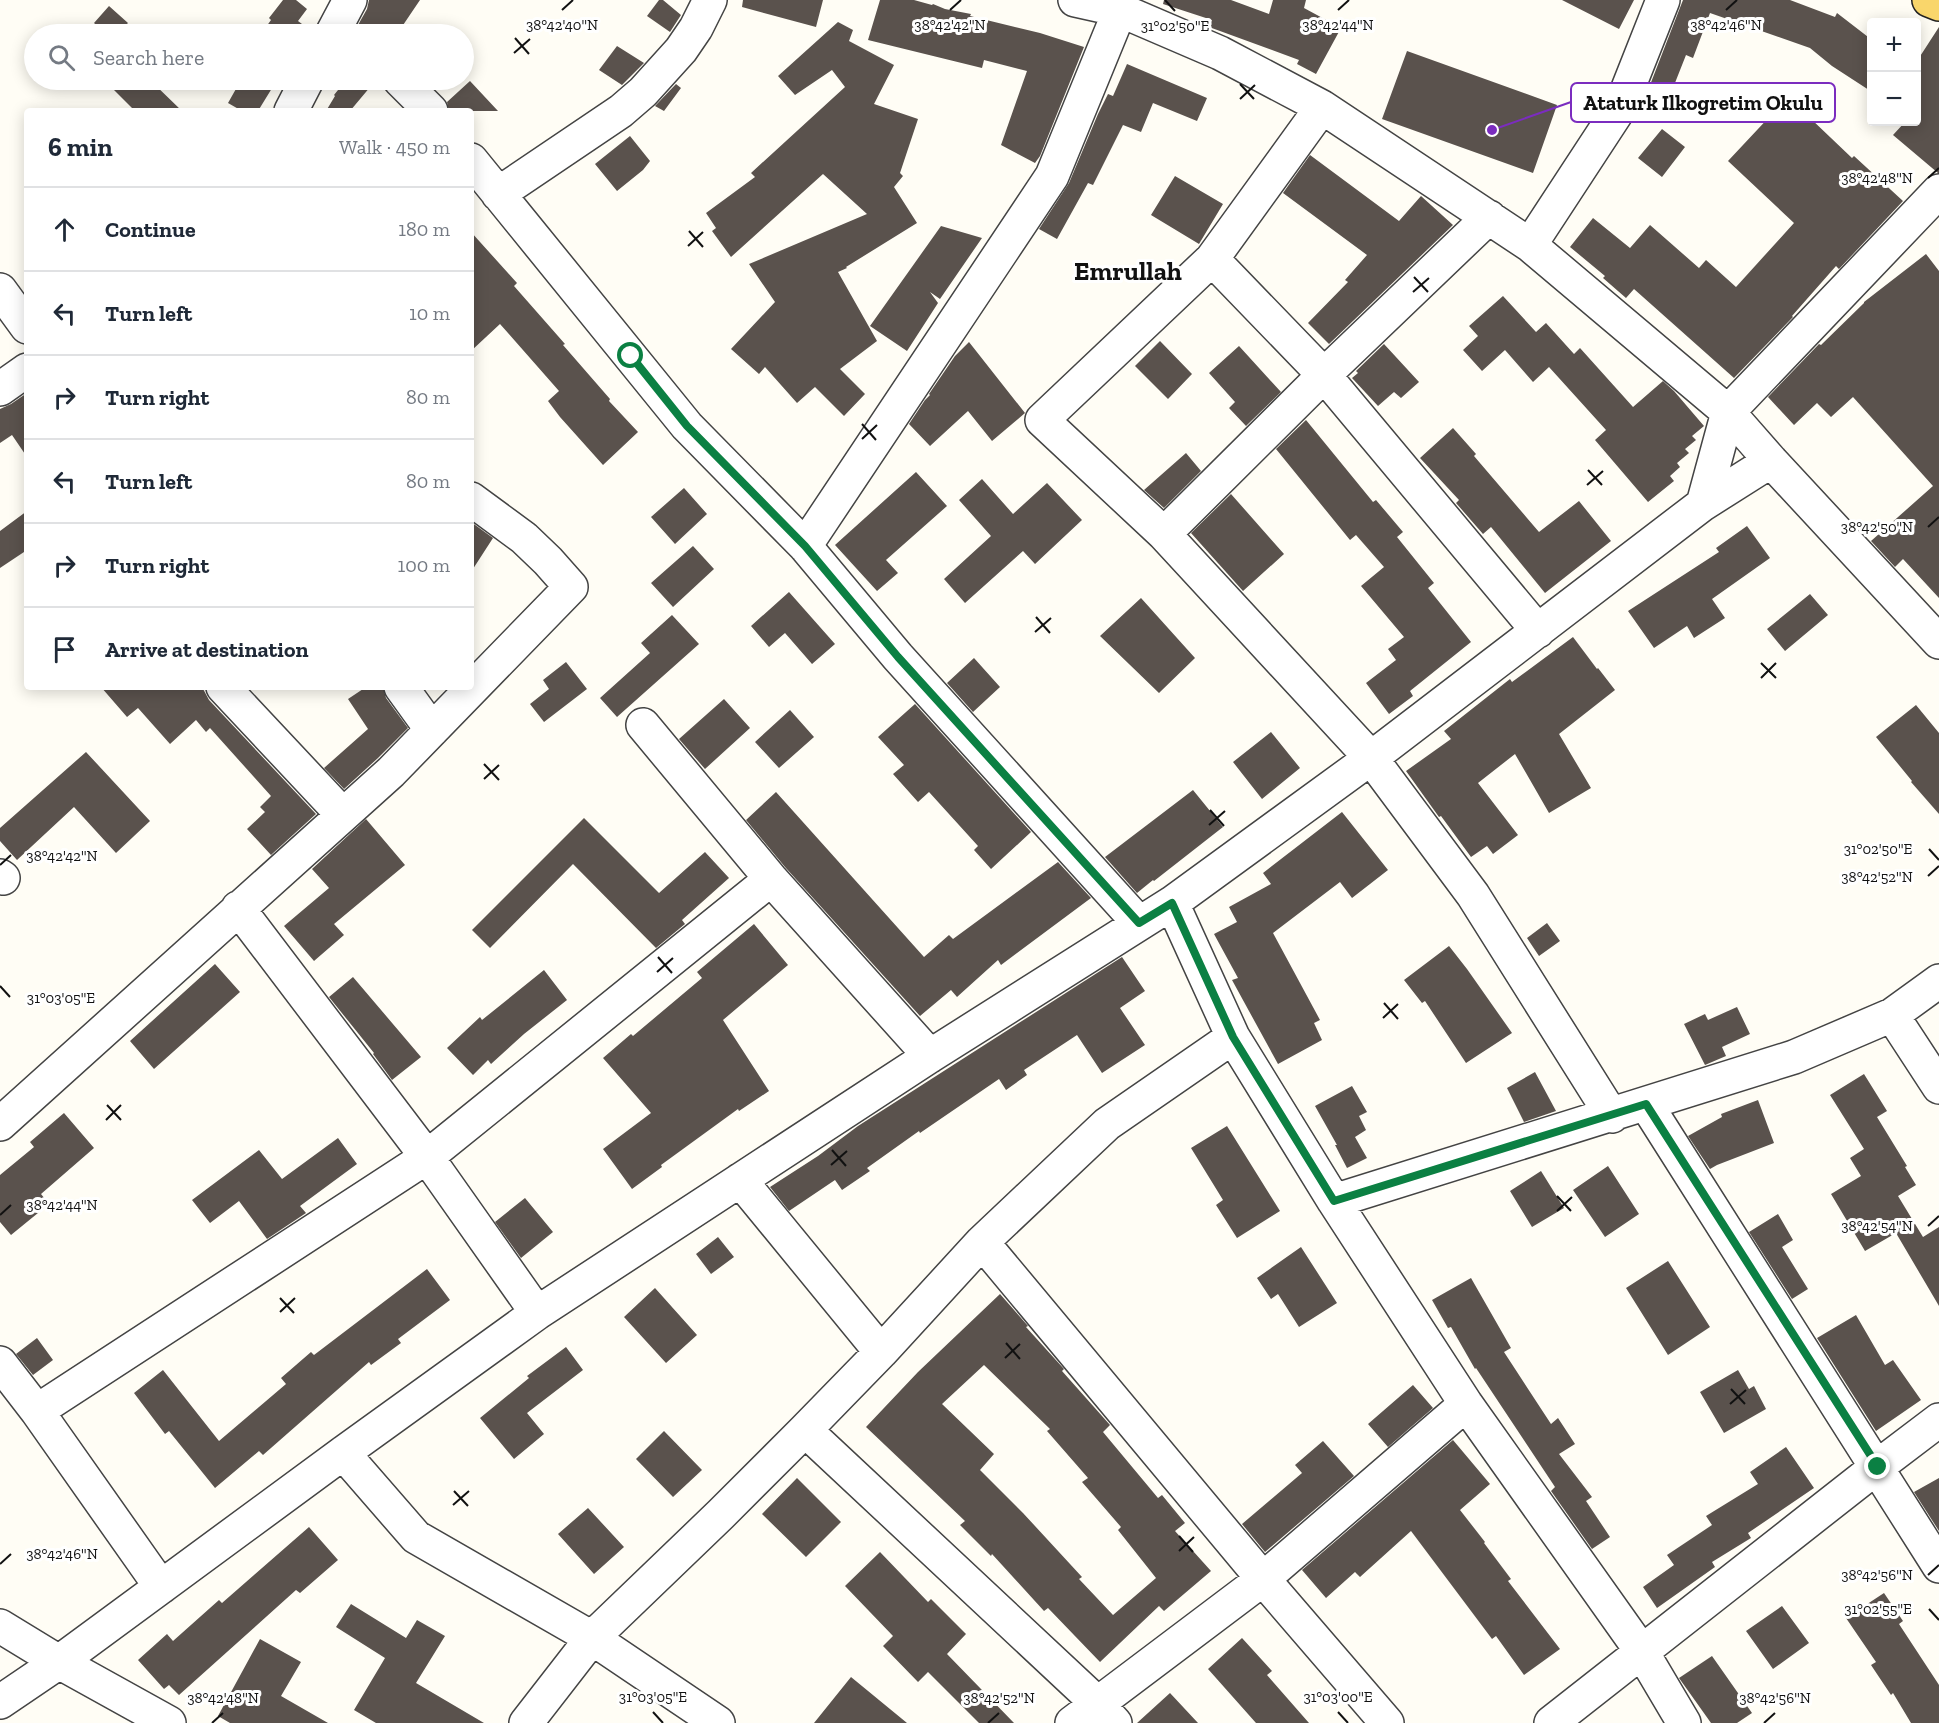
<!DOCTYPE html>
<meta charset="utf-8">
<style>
:root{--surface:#fff;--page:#f2f2f3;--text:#1f2937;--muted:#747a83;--line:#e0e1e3}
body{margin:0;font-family:"Zilla Slab",serif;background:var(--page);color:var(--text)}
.controls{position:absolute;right:18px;top:18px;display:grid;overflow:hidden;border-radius:6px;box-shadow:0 3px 15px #0003}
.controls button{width:54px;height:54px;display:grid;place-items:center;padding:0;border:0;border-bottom:2px solid var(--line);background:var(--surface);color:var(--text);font:30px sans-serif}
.stop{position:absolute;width:18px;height:18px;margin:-14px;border:4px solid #0b8043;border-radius:50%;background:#fff}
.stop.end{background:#0b8043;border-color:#fff;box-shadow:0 2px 6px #0008}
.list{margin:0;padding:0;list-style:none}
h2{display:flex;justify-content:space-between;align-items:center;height:78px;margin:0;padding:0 24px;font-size:26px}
h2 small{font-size:20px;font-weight:400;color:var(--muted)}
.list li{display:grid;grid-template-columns:39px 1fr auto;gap:18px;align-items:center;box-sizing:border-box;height:84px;padding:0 24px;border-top:2px solid var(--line)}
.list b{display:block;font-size:22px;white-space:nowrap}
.list em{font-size:20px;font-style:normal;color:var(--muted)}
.icon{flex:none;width:33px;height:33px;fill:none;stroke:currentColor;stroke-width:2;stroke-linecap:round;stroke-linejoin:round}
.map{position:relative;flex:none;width:1939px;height:1723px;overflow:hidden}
.search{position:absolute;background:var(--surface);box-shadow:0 3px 15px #0003;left:24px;top:24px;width:450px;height:66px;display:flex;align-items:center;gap:15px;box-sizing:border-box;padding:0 21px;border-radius:33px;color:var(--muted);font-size:22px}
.panel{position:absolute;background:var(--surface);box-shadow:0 3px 15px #0003;left:24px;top:108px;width:450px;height:582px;border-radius:6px}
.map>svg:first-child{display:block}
.building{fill:#5a524d;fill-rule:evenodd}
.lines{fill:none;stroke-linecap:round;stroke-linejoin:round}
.minor-casing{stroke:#444;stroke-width:36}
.major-casing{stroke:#222;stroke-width:36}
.minor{stroke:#fff;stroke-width:33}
.major{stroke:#f9d66b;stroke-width:33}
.route{stroke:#0b8043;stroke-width:8}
.ticks{fill:none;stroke:#111;stroke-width:2}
.labels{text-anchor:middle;stroke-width:6;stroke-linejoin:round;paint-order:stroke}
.district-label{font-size:26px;font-weight:bold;fill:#111;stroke:#fff}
.ticks-label{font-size:15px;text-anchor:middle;fill:#111;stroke:#fff;stroke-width:6;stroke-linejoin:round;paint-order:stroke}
.leader{fill:none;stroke:#7b2cbf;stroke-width:2}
.callout-dot{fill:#7b2cbf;stroke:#fff;stroke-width:2}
.callout{fill:#fff;stroke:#7b2cbf;stroke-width:2}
.callout-label{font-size:21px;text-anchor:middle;font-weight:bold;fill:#111}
</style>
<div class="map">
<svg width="1939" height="1723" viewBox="0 0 1939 1723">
<rect width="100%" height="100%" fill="#fffdf5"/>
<path class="building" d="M283 0H296L307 9 298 21 314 33 313 34H261L271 20 269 18Z
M369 0H420L397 34H353L367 9Z
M659 0H663L681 15 670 32 647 16Z
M743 0H823L816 27 742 7Z
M880 0H914L932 5 933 4 945 9 971 14 970 16 1040 33 1084 47 1040 156 1035 163 1001 145 1027 71 984 60 982 68 868 40Z
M1164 0H1231L1269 14 1273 0H1306L1304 8 1341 28 1316 74 1297 64 1299 60 1209 27 1212 20 1163 4Z
M1562 0H1634L1619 29Z
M1683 0H1790L1835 17 1837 13 1872 40V92L1832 66 1810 48 1710 13 1693 58 1686 55 1671 93 1650 85Z
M109 6 128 23 117 34H106L94 23Z
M838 22 853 30 849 41 894 65 874 104 918 119 900 173 903 176 894 187 917 223 846 267 847 268 838 272 877 341 840 369 865 394 844 416 815 387 797 403 765 367 759 374 731 349 775 302 749 264 867 214 823 174 731 257 712 231 716 228 706 213 755 177 751 173 845 87 832 70 795 95 778 76Z
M1939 27V173H1938L1893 135 1905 122H1917V61Z
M617 46 644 63 622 85 599 70Z
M1407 51 1557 105 1533 173 1382 119Z
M1127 64 1207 98 1197 121 1153 103 1141 132 1123 125 1093 185 1088 183 1057 239 1039 229 1069 183 1098 114 1108 94 1113 96Z
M104 80H150L182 111H135Z
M241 80H277L258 111H242L228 103Z
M346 80H376L350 111H326L335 96 334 95Z
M470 81 498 111H449L447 102Z
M676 84 681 88 664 111 655 106Z
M1788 97 1852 158 1854 156 1903 201 1839 269 1836 266 1792 316 1793 317 1734 378 1634 289 1626 298 1603 278 1605 276 1570 247 1593 218 1630 248 1650 225 1699 268 1706 260 1736 287 1794 223 1728 161Z
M1662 129 1685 147 1662 177 1638 158Z
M630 136 650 161 643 170 617 191 595 164Z
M1310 155 1399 221 1421 196 1453 225 1329 344 1308 323 1348 282 1345 280 1367 255 1283 193Z
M1175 176 1223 204 1199 244 1151 215Z
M941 226 982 238 940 299 930 292 938 303 907 351 870 326Z
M471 232 517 283 514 286 565 344 563 345 610 399 609 401 638 432 603 465 560 417 548 401 559 391 500 324 471 351Z
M1926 254 1939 271V598L1903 559 1895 567 1871 541 1933 486 1853 397 1831 417 1817 403 1794 425 1768 397 1819 344 1821 345 1864 303V302Z
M1503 296 1536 332 1546 323 1574 354 1580 348 1633 407 1663 381 1674 391 1704 426 1692 436 1696 440 1685 449 1689 453 1677 463 1680 467 1670 476 1674 481 1648 502 1595 440 1606 430 1549 367 1533 382 1505 350 1482 371 1463 350 1478 336 1469 326Z
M1160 341 1192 374 1168 399 1135 366Z
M969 342 1025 413 992 441 968 411 930 446 909 424 925 400 930 395 929 394 955 356Z
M1384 344 1419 382 1401 398 1394 392 1378 406 1352 378 1358 373 1356 371Z
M1239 346 1281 392 1246 426 1229 408 1235 402 1209 373Z
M27 393V457L12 435 0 443V409L11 404Z
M1306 420 1373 502 1376 500 1403 532 1397 537 1434 583 1428 588 1471 642 1410 691 1413 696 1389 714 1366 683 1396 660 1388 649 1404 637 1361 586 1384 567 1356 535 1350 540 1276 449Z
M1453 428 1476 454 1474 456 1539 532 1579 501 1611 541 1545 593 1491 527 1483 534 1456 503 1459 500 1420 458Z
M1186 453 1201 471 1164 508 1144 490Z
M916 472 947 506 886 560 898 573 877 591 835 545Z
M982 479 1013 514 1047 483 1082 520 1035 564 1023 551 965 603 944 579 991 536 959 500Z
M684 488 707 514 675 544 651 517Z
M1231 494 1284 554 1243 591 1191 533Z
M27 511V550L0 568V531Z
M471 522 493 538 471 572Z
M1747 526 1770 558 1712 599 1725 618 1694 638 1687 626 1654 648 1628 611 1719 552 1716 548Z
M693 546 714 569 673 607 651 583Z
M789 592 835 644 812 664 785 633 769 647 751 626Z
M1810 594 1828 615 1785 651 1767 629Z
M1141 598 1195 658 1159 693 1100 636Z
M672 615 699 644 617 717 600 698 650 653 641 643Z
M1573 637 1597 669 1598 668 1615 690 1559 734 1591 788 1549 813 1515 754 1478 783 1518 835 1493 854 1487 846 1471 857 1441 816 1439 817 1406 771 1451 739 1444 731 1510 679 1512 682Z
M974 658 1000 687 973 712 947 683Z
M566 662 587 689 544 722 530 704 549 689 543 680Z
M101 687H202L209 700 316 814 271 855 247 829 265 812 260 807 271 796 210 728 206 732 196 720 170 744 138 708 127 717Z
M366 687H383L386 698 408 728 378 758 344 789 324 768 368 729 348 699Z
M724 699 750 728 705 769 679 739Z
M915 704 1031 832 991 869 974 850 978 846 929 792 918 802 893 774 904 765 878 737Z
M1916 705 1939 733V814L1911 782 1912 781 1876 737Z
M790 710 814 737 779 768 755 742Z
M1271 732 1300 768 1262 799 1233 762Z
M86 752 150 821 116 853 74 807 17 860 0 841V828Z
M1193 790 1223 827 1154 881 1153 880 1137 893 1105 857Z
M776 792 924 957 949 935 953 939 1058 862 1091 898 1001 965 998 960 957 997 951 990 920 1016 785 867 746 820Z
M1342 812 1388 870 1352 898 1340 882 1273 933 1320 1020 1314 1023 1322 1040 1278 1064 1232 980 1238 978 1214 934 1237 922 1229 907 1271 884 1263 873Z
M584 818 659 893 705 852 729 878 682 920 685 924 656 948 573 864 490 948 472 930Z
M366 819 405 865 334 924 344 935 314 961 284 926 329 888 312 869Z
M1547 923 1560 941 1539 956 1527 938Z
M754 924 788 965 723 1020 769 1091 739 1111 738 1109 661 1165 662 1167 632 1189 603 1149 651 1113 603 1058 631 1034 633 1036 702 978 697 972Z
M1449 946 1467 969 1512 1033 1466 1063 1425 1001 1422 1003 1404 980Z
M1122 957 1145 991 1120 1008 1145 1045 1102 1073 1077 1035 1024 1070 1027 1075 1006 1090 999 1079 920 1133 919 1131 867 1168 870 1171 842 1190 835 1180 789 1211 770 1187 818 1156 858 1126Z
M215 964 240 992 154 1069 130 1041Z
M544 970 567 1000 524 1034 491 1064 488 1060 473 1075 447 1048 480 1017 482 1020Z
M353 977 421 1057 392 1080 373 1054 374 1053 329 997Z
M1737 1007 1750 1034 1722 1047 1726 1056 1705 1065 1684 1024 1705 1014 1708 1020Z
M1535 1072 1556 1111 1524 1122 1507 1088Z
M1864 1074 1887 1111 1877 1117 1907 1166 1905 1167 1916 1185 1898 1196 1923 1237 1939 1227V1306L1896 1233 1865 1251 1831 1194 1861 1176 1850 1158 1864 1149 1830 1095Z
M1352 1086 1367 1112 1359 1116 1366 1130 1355 1137 1367 1158 1347 1168 1335 1145H1337L1315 1106Z
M1758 1100 1774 1143 1717 1165 1710 1169 1688 1136 1722 1117 1721 1114Z
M64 1113 94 1148 41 1194 49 1204 11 1235 0 1222V1175L34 1147 30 1142Z
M1227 1126 1280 1211 1237 1238 1216 1205 1223 1200 1191 1148Z
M338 1138 357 1164 300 1206 306 1213 267 1239 239 1201 210 1223 192 1200 259 1150 282 1179Z
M1608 1166 1639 1214 1605 1237 1573 1190Z
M1541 1171 1564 1208 1532 1227 1510 1191Z
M525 1198 553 1232 521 1258 495 1222Z
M1778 1214 1793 1240 1782 1247 1808 1289 1792 1299 1749 1232Z
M718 1237 734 1257 711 1274 696 1254Z
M1301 1247 1337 1303 1299 1327 1278 1294 1271 1299 1257 1278Z
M1668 1261 1710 1327 1668 1355 1626 1288Z
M427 1269 450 1300 398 1339 401 1343 371 1365 369 1362 263 1455 259 1451 215 1488 169 1431 165 1434 134 1393 163 1370 219 1441 286 1384 281 1378 311 1352 314 1355Z
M1471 1278 1511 1348 1504 1352 1551 1424 1558 1418 1575 1444 1559 1454 1592 1497 1586 1501 1610 1537 1592 1549 1551 1491 1555 1487 1476 1368 1475 1369 1451 1327 1448 1328 1432 1300Z
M655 1288 697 1335 666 1363 624 1317Z
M1000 1294 1028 1326 1026 1327 1064 1369 1062 1371 1110 1425 1103 1432 1158 1498 1162 1495 1185 1523 1175 1531 1211 1571 1164 1611 1159 1606 1100 1662 1048 1608 1044 1611 992 1554 991 1556 960 1525 965 1521 866 1427 918 1372ZM984 1365 1050 1429 1047 1431 1088 1478 1082 1482 1121 1527 1118 1530 1156 1578 1113 1615 1079 1579 1082 1577 1023 1513 980 1470 994 1454 942 1404Z
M1856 1315 1885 1365 1893 1360 1921 1400 1876 1431 1817 1338Z
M37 1338 53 1360 33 1375 16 1354Z
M566 1347 583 1370 527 1413 544 1434 514 1459 480 1418 529 1378 527 1376Z
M1738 1370 1749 1389 1754 1386 1766 1409 1724 1433 1700 1392Z
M1413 1385 1433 1408 1388 1447 1368 1424Z
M664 1431 702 1470 673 1497 636 1459Z
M1453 1440 1490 1484 1460 1510 1485 1542 1484 1543 1511 1579 1508 1581 1560 1649 1524 1675 1496 1636 1492 1639 1411 1531 1360 1577 1355 1572 1326 1598 1302 1570Z
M1323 1441 1354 1476 1265 1552 1242 1524 1302 1473 1295 1465Z
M1786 1447 1814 1488 1748 1533 1751 1538 1712 1562 1715 1567 1657 1608 1643 1587 1674 1565 1667 1555 1712 1525 1706 1516 1758 1484 1750 1472Z
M797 1478 841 1522 806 1557 762 1514Z
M1939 1478V1531L1914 1492Z
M588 1508 624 1547 594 1574 558 1534Z
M309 1527 338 1560 300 1593 296 1590 179 1695 169 1685 164 1689 138 1660 167 1634 173 1641 219 1600 222 1603Z
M880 1552 928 1602 931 1599 966 1634 947 1654 1014 1723H979L928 1672 918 1682 883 1646 893 1636 845 1586Z
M1884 1593 1903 1621 1899 1624 1939 1685V1723H1911L1893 1693 1891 1695 1871 1665 1876 1662 1846 1618Z
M351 1604 406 1638 417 1620 445 1636 416 1683 484 1723H376L354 1710 385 1658 336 1627Z
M1782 1606 1809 1643 1773 1669 1746 1631Z
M1242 1638 1272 1671 1267 1675 1309 1723H1256L1208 1669Z
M260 1639 301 1662 281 1696 328 1723H230L218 1716Z
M1712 1656 1752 1713 1737 1723H1711L1679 1678Z
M851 1677 907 1723H814Z
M1170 1693 1198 1723H1137Z"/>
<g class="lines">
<g class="minor-casing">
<path id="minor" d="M1075 0 1120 10 1220 53 1322 107 1530 245 1728 412 1771 461 1939 642
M332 34 350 0
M400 80 431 111
M1322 107 1212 259 1042 420 1164 534 1371 758 1473 895 1612 1116
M291 111 307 80
M471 160 687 426 805 546 898 657 1139 923
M498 194 621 111 643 92 681 50 696 28 710 0
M1530 245 1621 106 1663 0
M1212 259 1324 375 1538 631
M0 290 27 327
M0 389 27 370
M1703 504 1771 461
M1164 534 1324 375 1489 217
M805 546 1052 176 1120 10 1122 0
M223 687 343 815
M401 687 432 730
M643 725 771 879 930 1056
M0 876 3 878
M1172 903 1233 1037 1334 1201 1466 1404 1642 1652 1684 1723
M238 908 427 1157 537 1313
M1892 1015 1939 1087
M1646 1104 1939 1566
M0 1124 391 772 571 587 548 561 524 538 471 499
M740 1180 881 1352
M1334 1201 1794 1057 1892 1015 1939 981
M982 1242 1263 1579 1387 1723
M0 1363 37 1411 161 1587
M37 1411 427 1157 771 879
M805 1430 1097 1703 1115 1723
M343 1453 416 1537 592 1638 718 1723
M0 1626 59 1662 169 1723
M0 1702 59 1662 343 1453 537 1313 930 1056 1172 903 1371 758 1703 504 1728 412 1939 191
M526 1723 592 1638 721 1514 805 1430 881 1352 982 1242 1107 1124 1233 1037
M1072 1723 1263 1579 1466 1404
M1551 1723 1877 1467 1939 1420"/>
</g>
<g class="major-casing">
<path id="major" d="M1929 0 1939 4"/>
</g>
<use href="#minor" class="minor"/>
<use href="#major" class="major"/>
</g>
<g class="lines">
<path class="route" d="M631 356 687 426 805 546 898 657 1139 923 1172 903 1233 1037 1334 1201 1646 1104 1878 1467"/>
</g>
<path class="ticks" d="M1165 0 1175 11M562 10 573 0M950 10 961 0M1338 10 1349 0M1726 10 1737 0M515 38 529 54M514 53 530 39M1240 84 1254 99M1240 99 1255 85M1928 178 1939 168M689 231 703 247M688 246 703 232M1414 277 1428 292M1413 292 1429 278M862 424 876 440M862 439 877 425M1588 470 1602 485M1587 485 1603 471M1928 527 1939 517M1036 617 1050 633M1035 632 1051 618M1761 663 1776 678M1761 678 1776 663M484 764 499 780M484 779 499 765M1210 810 1224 826M1209 825 1225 811M1929 849 1939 860M0 865 11 855M1928 876 1939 866M658 957 672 973M657 972 673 958M0 986 10 997M1384 1003 1398 1019M1383 1018 1398 1004M107 1105 121 1120M106 1120 121 1105M832 1150 846 1166M831 1165 847 1151M1557 1196 1571 1211M1557 1211 1572 1197M0 1215 11 1205M1928 1226 1939 1216M280 1298 294 1313M280 1312 295 1298M1006 1343 1020 1359M1005 1358 1020 1344M1731 1389 1745 1404M1730 1404 1746 1390M454 1491 468 1506M453 1505 469 1491M1179 1536 1193 1552M1179 1551 1194 1537M0 1564 11 1554M1928 1575 1939 1565M1929 1609 1939 1620M653 1712 663 1723M1338 1712 1348 1723M212 1723 223 1713M988 1723 999 1713M1764 1723 1775 1713"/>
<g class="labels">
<g class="district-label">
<text x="1128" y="280">Emrullah</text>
</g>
</g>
<g class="ticks-label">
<text x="562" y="30">38°42'40"N</text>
<text x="950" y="30">38°42'42"N</text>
<text x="1338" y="30">38°42'44"N</text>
<text x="1726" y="30">38°42'46"N</text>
<text x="1175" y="31">31°02'50"E</text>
<text x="1877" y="183">38°42'48"N</text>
<text x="1877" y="532">38°42'50"N</text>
<text x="1878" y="854">31°02'50"E</text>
<text x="62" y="861">38°42'42"N</text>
<text x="1877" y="882">38°42'52"N</text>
<text x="61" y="1003">31°03'05"E</text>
<text x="62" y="1210">38°42'44"N</text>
<text x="1877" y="1231">38°42'54"N</text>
<text x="62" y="1559">38°42'46"N</text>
<text x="1877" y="1580">38°42'56"N</text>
<text x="1878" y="1614">31°02'55"E</text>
<text x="653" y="1702">31°03'05"E</text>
<text x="1338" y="1702">31°03'00"E</text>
<text x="223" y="1703">38°42'48"N</text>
<text x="999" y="1703">38°42'52"N</text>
<text x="1775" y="1703">38°42'56"N</text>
</g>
<path class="leader" d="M1492 130L1571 102"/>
<circle class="callout-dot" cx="1492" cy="130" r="6"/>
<rect class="callout" x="1571" y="83" width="264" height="39" rx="6"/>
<g class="callout-label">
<text x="1703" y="110">Ataturk Ilkogretim Okulu</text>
</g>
</svg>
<div class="controls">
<button>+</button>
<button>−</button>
</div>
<div class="stop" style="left:631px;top:356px"></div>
<div class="stop end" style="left:1878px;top:1467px"></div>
<div class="search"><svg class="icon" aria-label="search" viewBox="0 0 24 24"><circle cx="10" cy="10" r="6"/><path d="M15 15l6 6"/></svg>Search here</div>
<section class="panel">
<h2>6 min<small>Walk · 450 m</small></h2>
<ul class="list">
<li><svg class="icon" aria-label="ahead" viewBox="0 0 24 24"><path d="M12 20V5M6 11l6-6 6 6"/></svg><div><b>Continue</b></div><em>180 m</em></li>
<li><svg class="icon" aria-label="left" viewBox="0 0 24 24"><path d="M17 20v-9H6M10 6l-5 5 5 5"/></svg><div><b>Turn left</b></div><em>10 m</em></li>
<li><svg class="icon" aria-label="right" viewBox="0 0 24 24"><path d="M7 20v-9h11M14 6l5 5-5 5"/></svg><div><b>Turn right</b></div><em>80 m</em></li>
<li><svg class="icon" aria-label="left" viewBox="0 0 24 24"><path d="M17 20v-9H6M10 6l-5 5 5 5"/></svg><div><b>Turn left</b></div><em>80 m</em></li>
<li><svg class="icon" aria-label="right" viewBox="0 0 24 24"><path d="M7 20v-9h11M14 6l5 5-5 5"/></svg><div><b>Turn right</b></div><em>100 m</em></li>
<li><svg class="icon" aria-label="arrive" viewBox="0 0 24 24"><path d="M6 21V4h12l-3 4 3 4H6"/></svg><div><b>Arrive at destination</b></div></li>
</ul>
</section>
</div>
